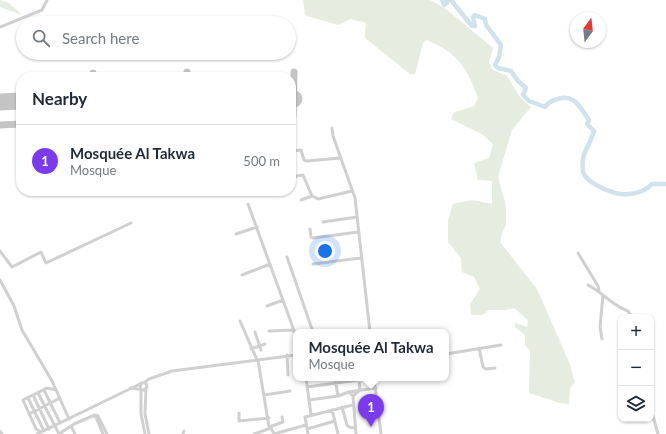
<!DOCTYPE html>
<meta charset="utf-8">
<style>
:root{--surface:#fff;--page:#f6f6f7;--text:#1f2937;--muted:#747a83;--line:#e0e1e3;--accent:#7c3aed}
body{margin:0;font-family:Lato,sans-serif;background:var(--page);color:var(--text)}
.controls{position:absolute;right:12px;bottom:12px;display:grid;overflow:hidden;border-radius:8px;box-shadow:0 1px 3px #0004}
.controls button{width:36px;height:36px;display:grid;place-items:center;padding:0;border:0;border-bottom:1px solid var(--line);background:var(--surface);color:var(--text);font:20px sans-serif}
.compass{position:absolute;left:570px;top:12px;width:36px;height:36px;border-radius:50%;background:var(--surface);box-shadow:0 1px 3px #0004;rotate:15deg}
.you{position:absolute;left:325px;top:251px;width:14px;height:14px;margin:-10px;border:3px solid #fff;border-radius:50%;background:#1a73e8;box-shadow:0 0 0 6px #1a73e833}
.badge{display:grid;place-items:center;width:26px;height:26px;border-radius:50%;background:var(--accent);color:#fff;font-size:13px;font-weight:700}
.pin{position:absolute;translate:-50% -33px;filter:drop-shadow(0 1px 2px #0008)}
.pin::after{content:'';position:absolute;top:21px;width:14px;height:12px;background:inherit;clip-path:polygon(0 0,100% 0,50% 100%)}
.popup{position:absolute;left:293px;top:329px;width:156px;height:52px;box-sizing:border-box;display:grid;place-content:center;border-radius:8px;background:var(--surface);filter:drop-shadow(0 1px 3px #0005);font-size:13px;white-space:nowrap;color:var(--muted)}
.popup b{font-size:15px;color:var(--text)}
.popup::after{content:'';position:absolute;left:50%;top:100%;margin-left:-8px;border:8px solid transparent;border-top-color:var(--surface)}
.list{margin:0;padding:0;list-style:none}
h2{display:flex;justify-content:space-between;align-items:center;height:52px;margin:0;padding:0 16px;font-size:17px}
h2 small{font-size:13px;font-weight:400;color:var(--muted)}
.list li{display:grid;grid-template-columns:26px 1fr auto;gap:12px;align-items:center;box-sizing:border-box;height:72px;padding:0 16px;border-top:1px solid var(--line)}
.list b{display:block;font-size:15px;white-space:nowrap}
.list p{margin:0;font-size:13px;white-space:nowrap;color:var(--muted)}
.list em{font-size:13px;font-style:normal;color:var(--muted)}
.icon{flex:none;width:22px;height:22px;fill:none;stroke:currentColor;stroke-width:2;stroke-linecap:round;stroke-linejoin:round}
.map{position:relative;flex:none;width:666px;height:434px;overflow:hidden}
.search{position:absolute;background:var(--surface);box-shadow:0 1px 3px #0004;left:16px;top:16px;width:280px;height:44px;display:flex;align-items:center;gap:10px;box-sizing:border-box;padding:0 14px;border-radius:22px;color:var(--muted);font-size:15px}
.panel{position:absolute;background:var(--surface);box-shadow:0 1px 3px #0004;left:16px;top:72px;width:280px;height:124px;border-radius:16px}
.map>svg:first-child{display:block}
.green{fill:#e6ecdf}
.lines{fill:none;stroke-linecap:round;stroke-linejoin:round}
.river{stroke:#cfe2ee;stroke-width:4.5}
.taxiway{stroke:#c4c4c4;stroke-width:7}
.runway{stroke:#c4c4c4;stroke-width:17}
.minor{stroke:#d0d0d0;stroke-width:3}
</style>
<div class="map">
<svg width="666" height="434" viewBox="0 0 666 434">
<rect width="100%" height="100%" fill="#fff"/>
<path class="green" d="M0 0 9 3 22 15 0 7Z
M303 0H430L446 9 493 48 489 63 493 70 507 76 520 97 531 107 512 130 498 177 506 206V225L502 233 500 242 537 289 569 362 575 382 570 388 569 404 560 403 529 393 530 351 525 345V335L515 327V323L527 327 528 320 514 308 505 310H489L482 315H471L470 304 480 289 474 277 462 272 461 258 448 242V220L453 204 472 200 492 204V181L478 180 474 163 489 158 493 144 482 134 451 119 453 113 474 106 478 98C467 68 458 53 427 40L423 43 415 74H410L365 38 366 23 351 19 338 25 307 16 305 14Z"/>
<g class="lines">
<path class="river" d="M442 0 444 5 447 3V0
M451 0 472 26H475L473 17 475 15 485 19 486 25 501 45 499 57 495 65 498 68 511 71 518 81 526 88 523 95 529 101 545 107C548 103 551 101 555 100 574 92 580 107 589 120L587 124 594 131C590 146 580 153 583 171 584 182 611 193 621 194 632 195 645 192 652 184H666"/>
<path class="taxiway" d="M187 72V77
M93 73V77
M291 120 293 116 294 72
M0 125 21 124"/>
<path class="runway" d="M291 99H294
M0 102 21 101"/>
<path class="minor" d="M0 27 42 10 47 0
M332 128 333 136 355 198 370 332
M291 151 301 150 304 160 307 161 340 158
M291 177 303 175 312 196 318 199 352 191
M301 200 312 196
M248 204 296 336
M323 222 357 217
M310 229 311 237 313 238 358 232
M236 234 257 227
M0 251 12 267 41 252 46 263 131 223
M578 253 598 286 599 291
M287 257 313 332
M313 264 361 258
M242 275 270 264
M0 280 14 306 22 330 52 381 69 419
M588 285C603 293 613 306 628 311L632 317
M267 306 283 300
M240 321 257 360
M269 331 294 330
M255 332 261 350
M602 339 600 327 603 295
M479 348 483 367 486 369 495 368
M251 349 265 344
M446 354 501 345
M287 355 288 375
M258 360 269 427 283 422 282 417
M306 378 311 415
M335 378 338 396
M374 378 381 434
M145 382 149 379 172 371 296 355
M307 387 366 379
M131 388 144 390 147 387 146 383H141L140 389
M141 389V414L145 434
M146 389 145 414 149 434
M44 390 60 423
M349 392 376 388
M38 393 59 434
M33 395 49 429
M264 395 290 391
M28 398 44 431
M309 400 338 396 349 392 353 396
M342 407 347 425 349 427 355 428
M651 409 658 434
M332 410 338 434
M239 413V421L269 418
M29 414 60 398
M95 415 98 416 107 434
M95 415 103 434
M71 426 75 434
M307 429 335 421
M0 431 2 434
M41 432 36 429 23 400 47 388 56 390
M37 434 140 384
M59 434 74 424 95 415
M183 434 184 431
M254 434 271 428 274 434
M274 434 306 425
M308 434 305 417 353 405
M356 434 353 396 360 390 359 380"/>
</g>
</svg>
<div class="controls">
<button>+</button>
<button>−</button>
<button><svg class="icon" aria-label="layers" viewBox="0 0 24 24"><path d="M12 4l9 5-9 5-9-5zM3 14l9 5 9-5"/></svg></button>
</div>
<svg class="compass" viewBox="-18 -18 36 36"><path d="M0-13l5 13h-10z" fill="#e53935"/><path d="M0 13l5-13h-10z" fill="#747a83"/></svg>
<div class="you"></div>
<div class="pin badge" style="left:371px;top:427px">1</div>
<div class="popup"><b>Mosquée Al Takwa</b>Mosque</div>
<div class="search"><svg class="icon" aria-label="search" viewBox="0 0 24 24"><circle cx="10" cy="10" r="6"/><path d="M15 15l6 6"/></svg>Search here</div>
<section class="panel">
<h2>Nearby<small></small></h2>
<ul class="list">
<li><span class="badge">1</span><div><b>Mosquée Al Takwa</b><p>Mosque</p></div><em>500 m</em></li>
</ul>
</section>
</div>
